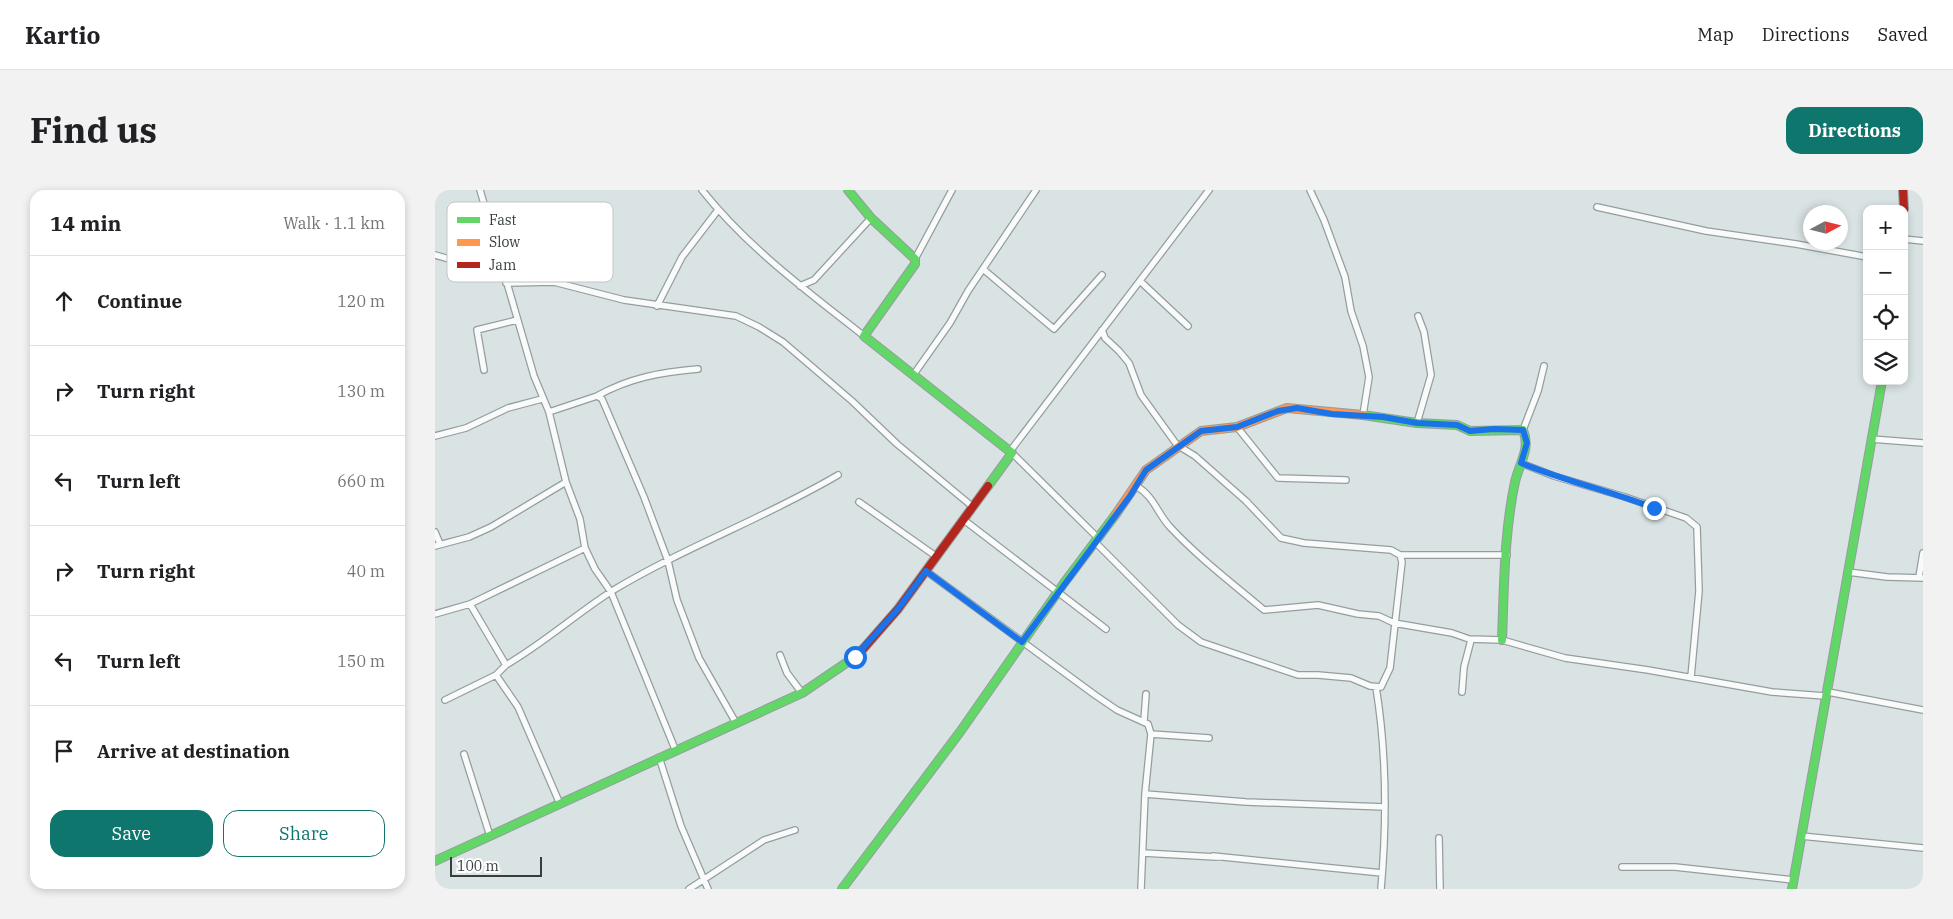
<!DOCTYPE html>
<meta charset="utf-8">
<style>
:root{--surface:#fff;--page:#f2f2f2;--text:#202124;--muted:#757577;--line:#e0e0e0;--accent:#0f766e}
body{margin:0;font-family:"IBM Plex Serif",serif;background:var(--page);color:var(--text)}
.controls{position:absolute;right:15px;top:15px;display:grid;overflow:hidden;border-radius:10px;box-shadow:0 2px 8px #0003}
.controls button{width:45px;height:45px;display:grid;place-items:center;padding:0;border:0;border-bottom:1px solid var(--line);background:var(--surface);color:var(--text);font:25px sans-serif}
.compass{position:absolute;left:1368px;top:15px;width:45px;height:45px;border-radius:50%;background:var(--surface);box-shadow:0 2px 8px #0003;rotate:83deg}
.scale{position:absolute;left:15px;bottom:12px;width:92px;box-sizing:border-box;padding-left:5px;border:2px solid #363d3d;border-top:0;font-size:14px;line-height:18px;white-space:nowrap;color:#363d3d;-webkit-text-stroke:4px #fff;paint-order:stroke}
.stop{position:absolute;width:15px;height:15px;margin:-11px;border:4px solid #1a73e8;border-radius:50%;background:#fff}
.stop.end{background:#1a73e8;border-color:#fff;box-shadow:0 1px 5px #0008}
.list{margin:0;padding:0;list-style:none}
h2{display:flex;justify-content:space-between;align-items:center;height:65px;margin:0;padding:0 20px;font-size:21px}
h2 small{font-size:16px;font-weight:400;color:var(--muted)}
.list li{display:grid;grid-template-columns:32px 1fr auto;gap:15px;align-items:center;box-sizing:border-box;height:90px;padding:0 20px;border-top:1px solid var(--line)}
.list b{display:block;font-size:19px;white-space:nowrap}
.list em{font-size:16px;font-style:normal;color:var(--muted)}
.actions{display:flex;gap:10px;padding:15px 20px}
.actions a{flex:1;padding:11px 0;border:1px solid var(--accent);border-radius:15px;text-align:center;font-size:18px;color:var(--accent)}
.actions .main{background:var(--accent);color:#fff}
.icon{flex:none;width:28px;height:28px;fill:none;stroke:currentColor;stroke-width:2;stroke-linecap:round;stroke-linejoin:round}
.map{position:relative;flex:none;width:1488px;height:699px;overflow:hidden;border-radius:15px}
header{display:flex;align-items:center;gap:30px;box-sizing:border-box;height:70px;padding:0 25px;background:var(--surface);border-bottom:1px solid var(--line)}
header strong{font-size:24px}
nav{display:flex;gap:28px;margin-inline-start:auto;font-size:18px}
.intro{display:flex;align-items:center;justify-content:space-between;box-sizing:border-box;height:120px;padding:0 30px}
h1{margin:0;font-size:35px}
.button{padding:12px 22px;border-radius:15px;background:var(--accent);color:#fff;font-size:18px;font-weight:700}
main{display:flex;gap:30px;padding:0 30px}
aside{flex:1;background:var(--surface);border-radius:15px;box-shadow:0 2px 8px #0003}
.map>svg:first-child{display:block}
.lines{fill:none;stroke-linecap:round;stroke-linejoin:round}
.street-casing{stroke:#969d9e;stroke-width:8}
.fast-casing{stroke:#969d9e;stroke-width:10}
.slow-casing{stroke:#969d9e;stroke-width:10}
.jam-casing{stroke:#969d9e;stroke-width:10}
.street{stroke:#f9fbfb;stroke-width:5.5}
.fast{stroke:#63d668;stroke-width:8}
.slow{stroke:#ff974d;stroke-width:8}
.jam{stroke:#b3261e;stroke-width:8}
.route{stroke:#1a73e8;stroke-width:6}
.key{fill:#fff;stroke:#c3c5c5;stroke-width:1}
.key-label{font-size:14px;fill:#363d3d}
</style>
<header>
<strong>Kartio</strong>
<nav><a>Map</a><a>Directions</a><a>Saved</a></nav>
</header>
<div class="intro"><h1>Find us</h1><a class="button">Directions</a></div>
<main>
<aside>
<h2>14 min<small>Walk · 1.1 km</small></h2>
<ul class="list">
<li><svg class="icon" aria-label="ahead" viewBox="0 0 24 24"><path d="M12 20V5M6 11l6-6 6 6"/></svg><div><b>Continue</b></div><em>120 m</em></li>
<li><svg class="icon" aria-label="right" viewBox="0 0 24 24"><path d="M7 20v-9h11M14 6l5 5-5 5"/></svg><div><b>Turn right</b></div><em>130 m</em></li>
<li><svg class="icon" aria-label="left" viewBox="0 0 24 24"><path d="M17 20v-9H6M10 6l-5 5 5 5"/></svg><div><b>Turn left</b></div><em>660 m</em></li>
<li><svg class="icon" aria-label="right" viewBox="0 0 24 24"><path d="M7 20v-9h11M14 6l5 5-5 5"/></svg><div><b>Turn right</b></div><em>40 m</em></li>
<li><svg class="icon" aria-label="left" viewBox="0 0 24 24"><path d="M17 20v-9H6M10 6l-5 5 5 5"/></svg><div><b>Turn left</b></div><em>150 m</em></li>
<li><svg class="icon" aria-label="arrive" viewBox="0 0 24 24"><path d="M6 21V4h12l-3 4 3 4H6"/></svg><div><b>Arrive at destination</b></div></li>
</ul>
<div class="actions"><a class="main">Save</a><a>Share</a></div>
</aside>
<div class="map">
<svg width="1488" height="699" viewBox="0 0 1488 699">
<rect width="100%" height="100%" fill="#d9e3e3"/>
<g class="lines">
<g class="street-casing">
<path id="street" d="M45 0 99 186 114 222 131 292 145 329 150 358 160 379 176 402 240 559
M267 0C312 57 372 101 429 146
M875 0 889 30 910 87 916 121 928 156 934 187 928 225
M1162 17 1271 41 1361 54 1432 67
M1469 49 1488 51
M0 65 32 74 64 70
M480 69 517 0
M548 79 619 139 667 85
M705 91 753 136
M71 93 119 92 189 110 301 126 324 137 348 152 417 211 462 254 538 317
M365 96 379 90 436 28
M222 116 247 67 283 20
M49 180 42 140 82 130
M479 184 515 133 533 101 601 0
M162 206C194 188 226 182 263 179
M114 222 162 206 167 209 209 307 233 371 242 410 264 468 301 533
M982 233 996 185 989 142 983 126
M802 237 843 288 911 290
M1088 240 1103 201 1109 176
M0 246 31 238 73 218 107 209
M1436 249 1488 253
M576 260 774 0
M577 263 663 348
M1086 273 1119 286 1190 307 1251 328 1262 337 1264 401 1256 487
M701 296C719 306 722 323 735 337 764 368 797 393 829 420L883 415 923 424 944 426 959 433 1017 443 1034 449 1067 450 1130 468 1213 480 1337 502 1390 506 1393 502 1488 520
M424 312 502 367
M529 330 671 439
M0 342 5 354
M660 352 743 435 766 452 863 485H883L916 488 935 496 946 497 955 478 967 372 965 365 956 360 869 353 846 348 811 311 760 266 742 255 706 205 694 173 684 161 670 148 667 140
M0 356 34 347 56 337 131 292
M965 365H1072
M491 381 660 505 682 520 713 534 716 544 710 604 706 699
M1413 382 1452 387 1488 388
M1484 387 1488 363
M0 424 35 414 150 358
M345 465 352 483 367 503
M71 475C109 453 141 424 177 401 250 357 330 328 403 285
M61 485 83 517 125 614
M941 497C952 565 952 631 946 699
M1027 502 1029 477 1036 450
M10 510 61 485 71 475 35 414
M709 531 711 504
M716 544 774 548
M29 564 55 646
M224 567 246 636 273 699
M710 604 811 612 950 617
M1366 646 1488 658
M1004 648 1005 699
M708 663 781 667
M778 666 947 683
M1187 677H1240L1358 690
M254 699 329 650 360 640"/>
</g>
<g class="fast-casing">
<path id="fast" d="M413 0 436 28 480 69V74L429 146 577 263 553 296
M928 225 982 233 1022 235 1035 241 1088 240C1096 259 1084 274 1080 292 1069 343 1069 398 1067 450
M0 671 367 503 420 467 428 459
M407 699 525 542 629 393 681 324
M1357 699 1447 191"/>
</g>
<g class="slow-casing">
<path id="slow" d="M681 324 711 280 766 241 802 237 852 218 928 225"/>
</g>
<g class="jam-casing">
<path id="jam" d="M1468 0 1469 19
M428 459 463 419 553 296"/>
</g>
<use href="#street" class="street"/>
<use href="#fast" class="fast"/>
<use href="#slow" class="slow"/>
<use href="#jam" class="jam"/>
</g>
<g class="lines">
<path class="route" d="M420 467 463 419 491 381 587 452 695 306 711 280 766 241 802 237 843 221 862 218 897 224 948 227 982 233 1022 235 1035 241 1059 239 1088 240 1092 253 1086 273C1130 291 1175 301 1219 318"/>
</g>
<rect x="12" y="12" width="166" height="80" rx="8" class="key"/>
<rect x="22" y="27" width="23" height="6" fill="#63d668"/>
<rect x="22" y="49" width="23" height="7" fill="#ff974d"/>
<rect x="22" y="72" width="23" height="6" fill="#b3261e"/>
<g class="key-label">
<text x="54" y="35">Fast</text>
<text x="54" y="57">Slow</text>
<text x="54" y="80">Jam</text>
</g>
</svg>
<div class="controls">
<button>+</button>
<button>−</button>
<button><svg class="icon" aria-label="locate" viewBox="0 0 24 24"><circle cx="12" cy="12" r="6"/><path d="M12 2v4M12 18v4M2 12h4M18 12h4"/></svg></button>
<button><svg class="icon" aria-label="layers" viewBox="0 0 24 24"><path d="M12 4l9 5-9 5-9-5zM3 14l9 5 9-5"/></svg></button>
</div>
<svg class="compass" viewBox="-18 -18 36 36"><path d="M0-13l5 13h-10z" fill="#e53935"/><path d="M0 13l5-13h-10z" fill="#757577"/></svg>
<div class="scale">100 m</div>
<div class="stop" style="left:420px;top:467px"></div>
<div class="stop end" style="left:1219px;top:318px"></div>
</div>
</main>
